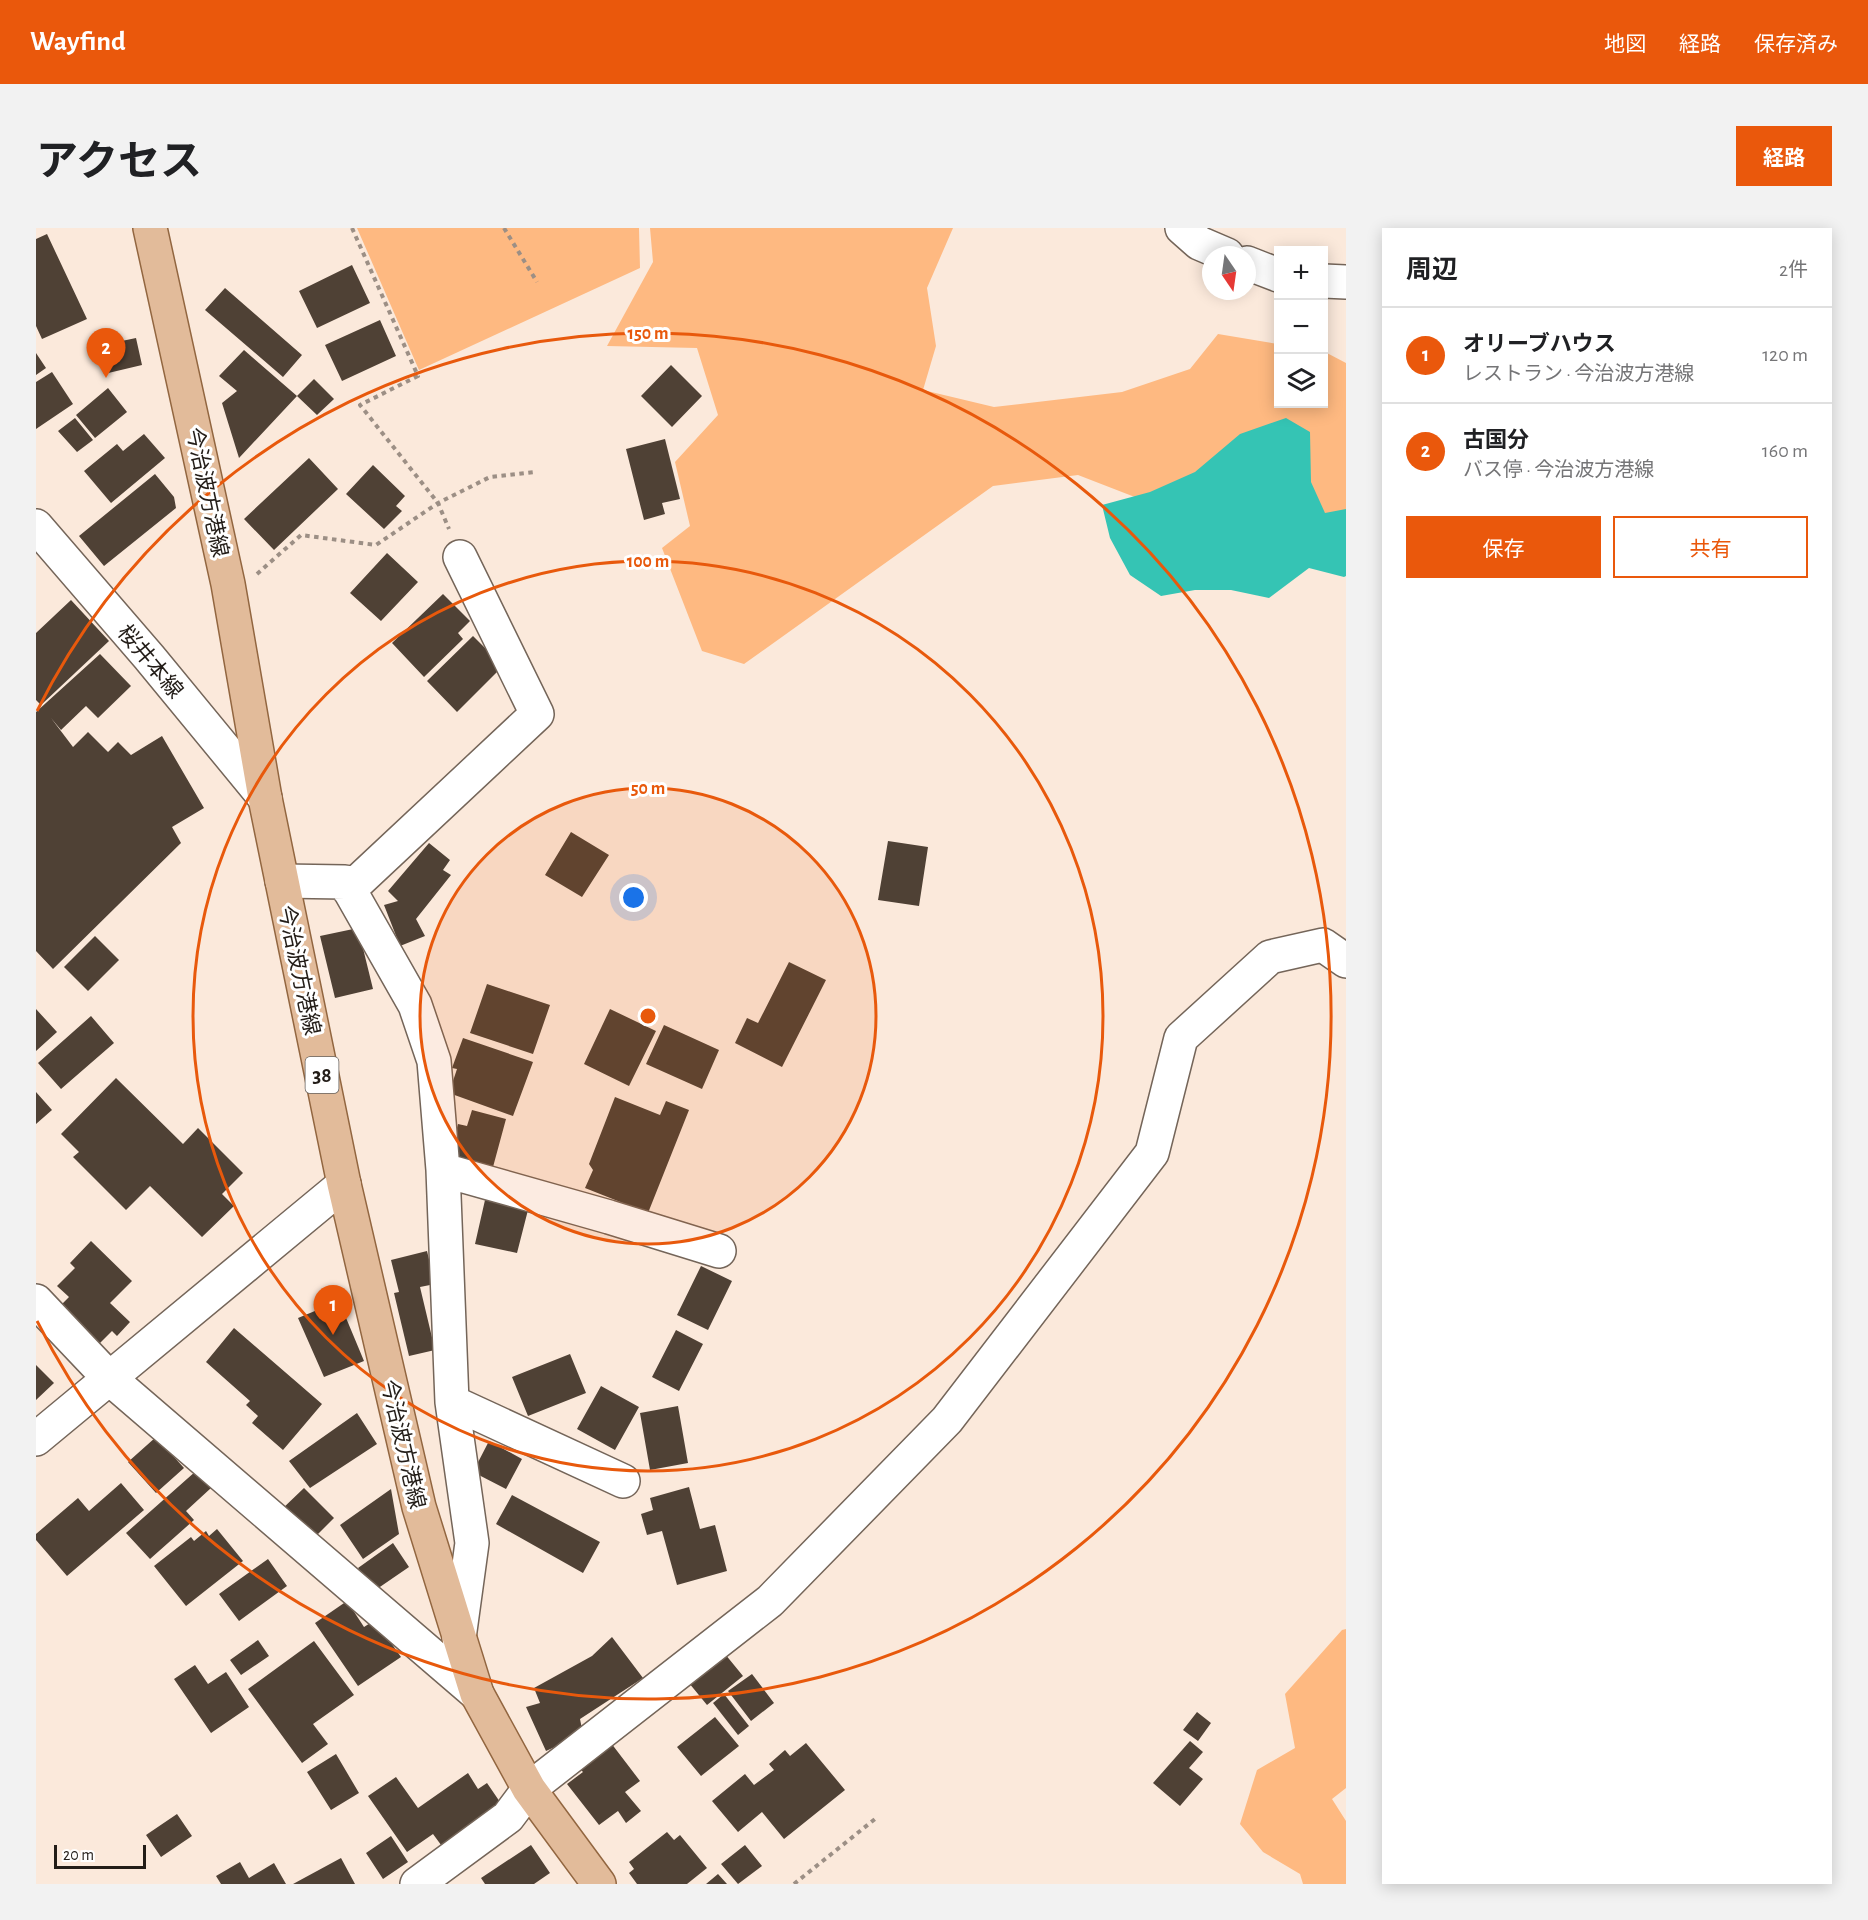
<!DOCTYPE html>
<html lang="ja">
<meta charset="utf-8">
<style>
:root{--surface:#fff;--page:#f2f2f2;--text:#202124;--muted:#757577;--line:#e0e0e0;--accent:#ea580c}
body{margin:0;font-family:"Alegreya Sans","Noto Sans JP",sans-serif;background:var(--page);color:var(--text)}
.controls{position:absolute;right:18px;top:18px;display:grid;overflow:hidden;border-radius:0px;box-shadow:0 3px 15px #0003}
.controls button{width:54px;height:54px;display:grid;place-items:center;padding:0;border:0;border-bottom:2px solid var(--line);background:var(--surface);color:var(--text);font:30px sans-serif}
.compass{position:absolute;left:1166px;top:18px;width:54px;height:54px;border-radius:50%;background:var(--surface);box-shadow:0 3px 15px #0003;rotate:167deg}
.scale{position:absolute;left:18px;bottom:15px;width:92px;box-sizing:border-box;padding-left:6px;border:3px solid #231d18;border-top:0;font-size:16px;line-height:21px;white-space:nowrap;color:#231d18;-webkit-text-stroke:4px #fff;paint-order:stroke}
.you{position:absolute;left:598px;top:670px;width:21px;height:21px;margin:-15px;border:4px solid #fff;border-radius:50%;background:#1a73e8;box-shadow:0 0 0 9px #1a73e833}
.badge{display:grid;place-items:center;width:39px;height:39px;border-radius:50%;background:var(--accent);color:#fff;font-size:20px;font-weight:700}
.pin{position:absolute;translate:-50% -50px;filter:drop-shadow(0 2px 3px #0008)}
.pin::after{content:'';position:absolute;top:32px;width:21px;height:18px;background:inherit;clip-path:polygon(0 0,100% 0,50% 100%)}
.list{margin:0;padding:0;list-style:none}
h2{display:flex;justify-content:space-between;align-items:center;height:78px;margin:0;padding:0 24px;font-size:26px}
h2 small{font-size:20px;font-weight:400;color:var(--muted)}
.list li{display:grid;grid-template-columns:39px 1fr auto;gap:18px;align-items:center;box-sizing:border-box;height:96px;padding:0 24px;border-top:2px solid var(--line)}
.list b{display:block;font-size:22px;white-space:nowrap}
.list p{margin:0;font-size:20px;white-space:nowrap;color:var(--muted)}
.list em{font-size:20px;font-style:normal;color:var(--muted)}
.actions{display:flex;gap:12px;padding:18px 24px}
.actions a{flex:1;padding:14px 0;border:2px solid var(--accent);border-radius:0px;text-align:center;font-size:21px;color:var(--accent)}
.actions .main{background:var(--accent);color:#fff}
.icon{flex:none;width:33px;height:33px;fill:none;stroke:currentColor;stroke-width:2;stroke-linecap:round;stroke-linejoin:round}
.map{position:relative;flex:none;width:1310px;height:1656px;overflow:hidden;border-radius:0px}
header{display:flex;align-items:center;gap:36px;box-sizing:border-box;height:84px;padding:0 30px;background:var(--accent);color:#fff}
header strong{font-size:28px}
nav{display:flex;gap:33px;margin-inline-start:auto;font-size:21px}
.intro{display:flex;align-items:center;justify-content:space-between;box-sizing:border-box;height:144px;padding:0 36px}
h1{margin:0;font-size:42px}
.button{padding:15px 27px;border-radius:0px;background:var(--accent);color:#fff;font-size:21px;font-weight:700}
main{display:flex;gap:36px;padding:0 36px}
aside{flex:1;background:var(--surface);border-radius:0px;box-shadow:0 3px 15px #0003}
.map>svg:first-child{display:block}
.green{fill:#feb981}
.water{fill:#35c4b4}
.building{fill:#4f4135}
.lines{fill:none;stroke-linecap:round;stroke-linejoin:round}
.minor-casing{stroke:#746559;stroke-width:36}
.major-casing{stroke:#926640;stroke-width:36}
.path{stroke:#9c8f85;stroke-width:4;stroke-dasharray:4.5 4.5;stroke-linecap:butt}
.minor{stroke:#fff;stroke-width:33}
.major{stroke:#e2bb9a;stroke-width:33}
.ring{fill:none;stroke:#e8590c;stroke-width:3}
.labels{text-anchor:middle;stroke-width:6;stroke-linejoin:round;paint-order:stroke}
.shield{fill:#fff;stroke:#65615d;stroke-width:1.5}
.shield-label{font-size:21px;font-weight:bold;fill:#231d18}
.street-label{font-size:22px;fill:#231d18;stroke:#fff}
.centre{fill:#e8590c;stroke:#fff;stroke-width:3}
.ring-label{font-size:18px;text-anchor:middle;font-weight:bold;fill:#e8590c;stroke:#fff;stroke-width:6;stroke-linejoin:round;paint-order:stroke}
</style>
<header>
<strong>Wayfind</strong>
<nav><a>地図</a><a>経路</a><a>保存済み</a></nav>
</header>
<div class="intro"><h1>アクセス</h1><a class="button">経路</a></div>
<main>
<div class="map">
<svg width="1310" height="1656" viewBox="0 0 1310 1656">
<rect width="100%" height="100%" fill="#fbe9db"/>
<path class="green" d="M321 0H603L604 40 383 142Z
M614 0H917L891 60 900 118 887 162 958 179 1086 164 1154 141 1182 106 1242 116V176H1288V123L1289 124 1310 135V293L1122 278 1042 247 957 258 708 436 666 423 626 320 654 298 639 234 682 187 661 120 571 118 617 34Z
M1310 1401V1560L1296 1571 1310 1593V1656H1267L1264 1646 1227 1624 1204 1596 1221 1542 1259 1520 1249 1466 1306 1402Z"/>
<path class="water" d="M1250 190 1274 204 1275 254 1289 285 1310 281V348L1308 349 1273 340 1233 370 1195 362H1159L1125 368 1094 347 1074 310 1066 277 1114 264 1159 244 1204 206Z"/>
<path class="building" d="M11 6 51 91 6 111 0 98V11Z
M316 37 334 75 281 100 263 63Z
M189 60 266 127 247 149 169 82Z
M344 92 360 128 306 153 289 117Z
M100 110 106 137 68 146 62 118Z
M208 122 261 168 278 151 298 171 281 187 261 168 203 230 186 175 201 163 183 148Z
M0 125 10 140 0 147Z
M635 137 666 168 636 199 605 168Z
M16 144 37 176 0 201V154Z
M72 160 91 184 59 210 40 187Z
M39 190 57 212 41 224 22 203Z
M108 206 129 230 75 275 48 243 81 216 87 223Z
M629 211 644 271 626 275 629 286 608 292 590 221Z
M273 230 302 261 238 322 208 291Z
M337 237 369 268 360 278 366 283 348 301 310 266Z
M119 246 138 269 140 280 68 338 43 308Z
M351 325 382 354 345 393 314 365Z
M407 366 434 393 422 405 427 411 388 449 356 415Z
M35 372 73 413 5 477 0 472V405Z
M437 408 467 438 421 484 391 453Z
M64 426 95 458 62 490 50 478 25 502 15 490 37 519 52 504 72 524 82 514 95 527 126 508 168 580 136 599 145 615 17 741 0 723V484Z
M535 604 573 627 546 669 509 647Z
M852 613 892 619 883 678 842 672Z
M393 615 414 632 407 642 415 647 380 691 389 708 364 718 348 677 362 673 352 663Z
M322 700 337 761 299 770 284 708Z
M59 708 83 732 52 763 28 739Z
M753 734 790 752 746 839 699 815 711 790 722 795Z
M451 756 514 777 497 826 434 805Z
M0 781 21 804 0 823Z
M574 781 620 803 593 858 548 836Z
M55 788 78 815 25 861 2 835Z
M628 797 683 822 666 861 610 836Z
M427 810 497 834 477 888 413 865 421 841 416 840Z
M80 850 147 916 162 900 207 945 186 966 198 978 166 1009 114 958 90 982 37 929 43 924 25 906Z
M0 864 16 882 0 896Z
M579 869 624 887 630 873 653 882 612 985 549 960 557 942 553 936Z
M436 882 470 891 457 939 414 928 422 896 431 898Z
M449 972 492 982 481 1025 439 1016Z
M55 1013 96 1053 74 1075 94 1094 81 1108 76 1103 57 1122 18 1084 33 1069 21 1058 39 1040 34 1035Z
M391 1023 399 1056 384 1059 399 1122 373 1128 358 1065 363 1064 355 1032Z
M665 1038 696 1053 672 1102 641 1087Z
M303 1073 328 1133 288 1149 262 1090Z
M198 1100 286 1176 247 1222 216 1195 222 1188 210 1177 214 1173 170 1134Z
M640 1102 667 1116 643 1163 616 1149Z
M534 1126 550 1165 492 1188 476 1149Z
M0 1137 18 1155 0 1172Z
M565 1158 603 1179 579 1222 541 1201Z
M642 1178 652 1235 614 1242 604 1185Z
M321 1185 341 1216 274 1260 253 1233Z
M120 1209 148 1240 120 1265 92 1234Z
M453 1213 486 1231 470 1261 437 1244Z
M160 1243 175 1260 150 1283 158 1292 114 1331 90 1305Z
M85 1255 108 1282 31 1348 0 1312V1306L42 1270 53 1283Z
M653 1259 664 1301 679 1297 691 1343 641 1357 626 1303 611 1307 605 1286 617 1282 614 1270Z
M268 1260 298 1290 275 1313 244 1283Z
M355 1261 363 1306 327 1331 304 1297Z
M476 1267 564 1314 547 1345 460 1296Z
M181 1301 207 1333 150 1378 118 1338 155 1309 158 1313 170 1303 173 1308Z
M357 1315 373 1339 338 1363 322 1340Z
M232 1331 251 1358 203 1393 183 1366Z
M311 1373 328 1399 339 1392 365 1429 322 1458 279 1395Z
M576 1409 607 1450 544 1491 547 1506 510 1523 490 1479 504 1475 498 1460 556 1428Z
M222 1412 233 1428 205 1447 194 1432Z
M278 1413 318 1467 277 1496 292 1516 266 1535 212 1461Z
M689 1426 707 1448 671 1477 653 1455Z
M159 1437 172 1456 190 1444 213 1479 175 1505 138 1451Z
M716 1446 738 1475 715 1493 692 1463Z
M688 1466 713 1498 702 1507 677 1475Z
M1161 1484 1175 1495 1162 1513 1147 1502Z
M679 1489 703 1518 665 1548 641 1519Z
M1154 1513 1167 1524 1153 1540 1167 1551 1144 1578 1117 1555Z
M575 1515 604 1553 589 1564 605 1583 590 1595 582 1583 563 1597 531 1556 547 1544 543 1540Z
M770 1515 809 1562 748 1611 726 1584 702 1604 676 1573 709 1546 718 1557 738 1542 733 1536 749 1522 754 1528Z
M300 1526 323 1565 295 1582 271 1544Z
M432 1545 442 1561 451 1555 464 1574 408 1621 397 1606 371 1624 332 1568 360 1549 382 1580Z
M141 1586 156 1608 125 1629 110 1607Z
M631 1604 638 1612 644 1607 671 1640 651 1656H601L593 1645 598 1641 593 1634Z
M355 1608 372 1634 347 1651 330 1625Z
M495 1617 514 1645 498 1656H449L445 1650Z
M709 1617 726 1638 702 1656 685 1636Z
M305 1630 319 1656H257Z
M204 1634 213 1650 238 1635 250 1656H185L180 1648Z
M682 1646 691 1656H670Z"/>
<g class="lines">
<g class="minor-casing">
<path id="minor" d="M1146 0 1163 15 1191 27
M1211 35 1242 47
M1288 53 1310 54
M0 298 113 429 229 570
M246 653 309 654 379 777 398 833 407 942 416 1174
M313 662 501 486 424 329
M407 942 573 989 683 1023
M0 1073 72 1149 441 1466
M0 1211 308 956
M423 1410 436 1315 416 1174 587 1253
M381 1656 472 1589 493 1561 734 1373 911 1192 1116 925 1145 810 1234 729 1287 717 1310 733"/>
</g>
<g class="major-casing">
<path id="major" d="M114 0 192 356 229 570 308 956 383 1279 441 1466 493 1561 563 1656"/>
</g>
<path class="path" d="M316 0 382 148 324 177 402 275 413 301
M468 0 501 54
M221 346 265 307 340 317 402 275 454 249 498 244
M758 1656 839 1591"/>
<use href="#minor" class="minor"/>
<use href="#major" class="major"/>
</g>
<circle cx="612" cy="788" r="228" fill="#e8590c" fill-opacity=".12"/>
<g class="ring">
<circle cx="612" cy="788" r="228"/>
<circle cx="612" cy="788" r="455"/>
<path d="M1 483A683 683 0 1 1 1 1093"/>
</g>
<g class="labels">
<rect class="shield" x="269.5" y="829" width="33" height="36" rx="4.5"/>
<g class="shield-label">
<text x="286" y="854">38</text>
</g>
<g class="street-label">
<text transform="translate(172 264) rotate(78)" y="8">今治波方港線</text>
<text transform="translate(115 433) rotate(50)" y="8">桜井本線</text>
<text transform="translate(264 742) rotate(78)" y="8">今治波方港線</text>
<text transform="translate(368 1216) rotate(77)" y="8">今治波方港線</text>
</g>
</g>
<circle cx="612" cy="788" r="9" class="centre"/>
<g class="ring-label">
<text x="612" y="111">150 m</text>
<text x="612" y="339">100 m</text>
<text x="612" y="566">50 m</text>
</g>
</svg>
<div class="controls">
<button>+</button>
<button>−</button>
<button><svg class="icon" aria-label="layers" viewBox="0 0 24 24"><path d="M12 4l9 5-9 5-9-5zM3 14l9 5 9-5"/></svg></button>
</div>
<svg class="compass" viewBox="-18 -18 36 36"><path d="M0-13l5 13h-10z" fill="#e53935"/><path d="M0 13l5-13h-10z" fill="#757577"/></svg>
<div class="scale">20 m</div>
<div class="you"></div>
<div class="pin badge" style="left:297px;top:1107px">1</div>
<div class="pin badge" style="left:70px;top:150px">2</div>
</div>
<aside>
<h2>周辺<small>2件</small></h2>
<ul class="list">
<li><span class="badge">1</span><div><b>オリーブハウス</b><p>レストラン · 今治波方港線</p></div><em>120 m</em></li>
<li><span class="badge">2</span><div><b>古国分</b><p>バス停 · 今治波方港線</p></div><em>160 m</em></li>
</ul>
<div class="actions"><a class="main">保存</a><a>共有</a></div>
</aside>
</main>
